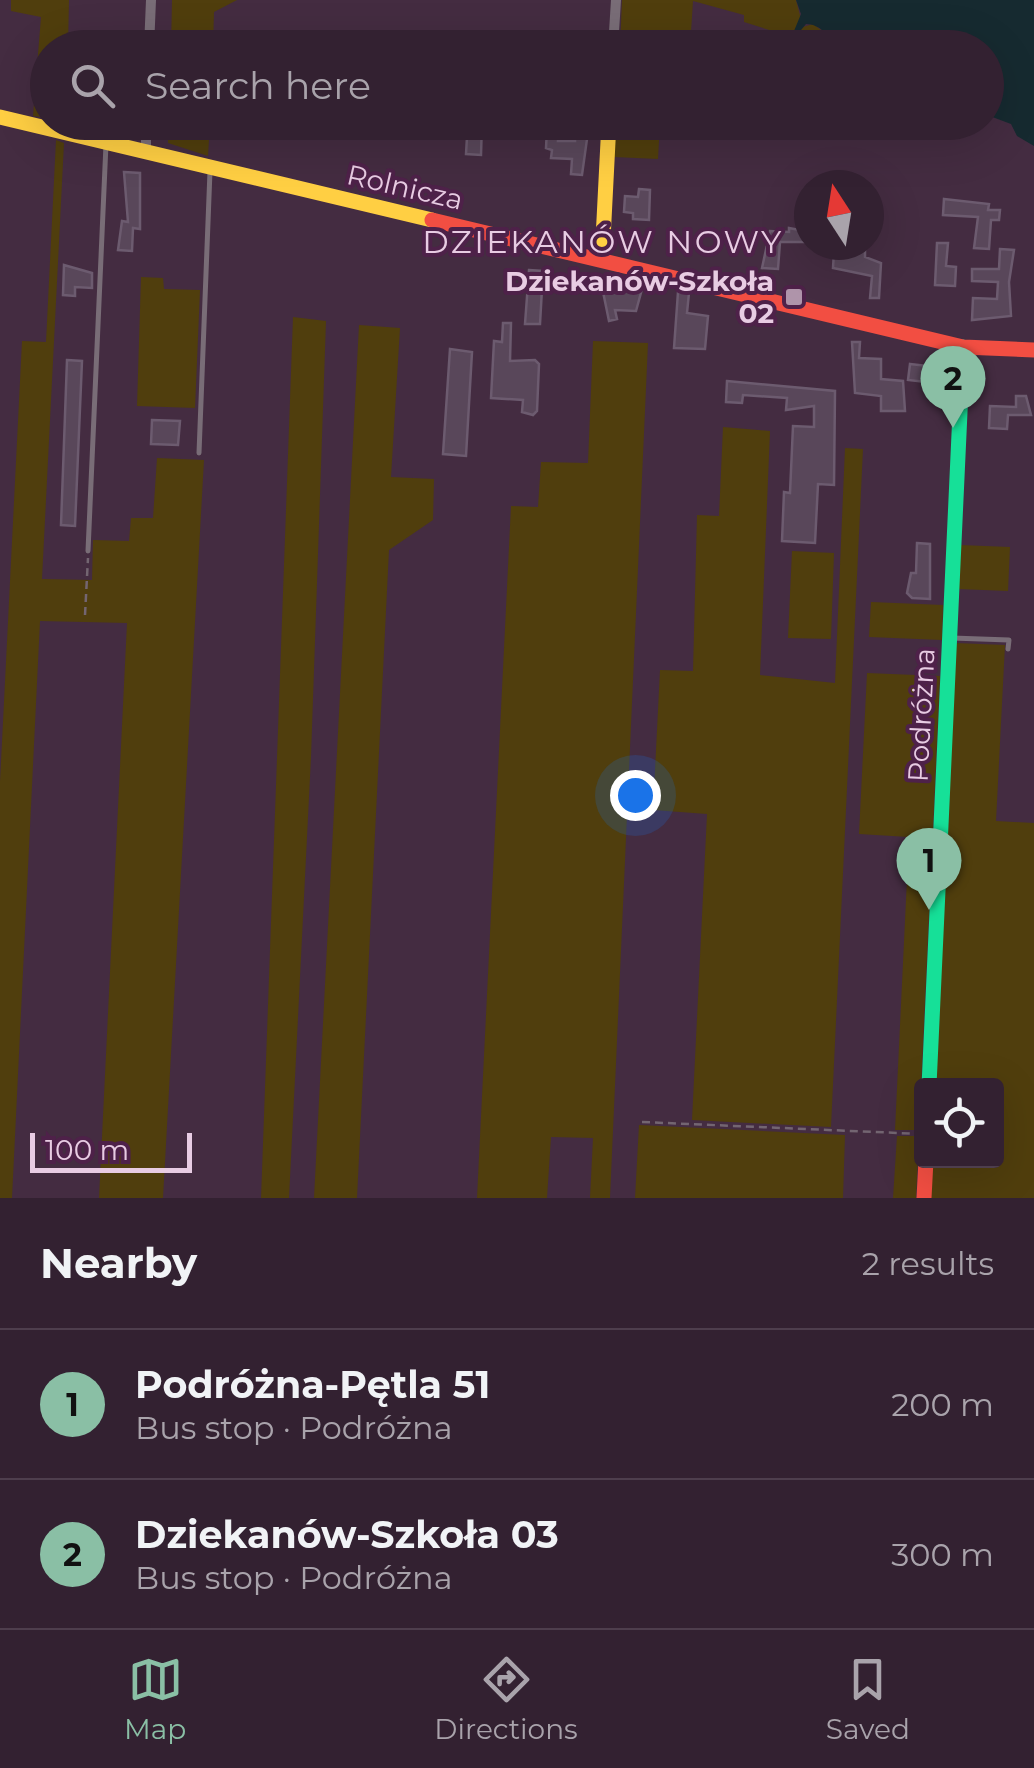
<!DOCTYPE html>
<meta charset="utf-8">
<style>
:root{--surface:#332131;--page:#3e2e3d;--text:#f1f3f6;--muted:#a9a3ab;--line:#4e3e4d;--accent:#8abfa5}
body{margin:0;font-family:Montserrat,sans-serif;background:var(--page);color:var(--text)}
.controls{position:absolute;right:30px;bottom:30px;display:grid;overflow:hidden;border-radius:10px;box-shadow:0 10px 40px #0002}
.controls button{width:90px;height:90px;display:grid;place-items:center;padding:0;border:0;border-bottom:2px solid var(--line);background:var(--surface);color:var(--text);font:50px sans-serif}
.compass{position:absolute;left:794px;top:170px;width:90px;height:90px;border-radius:50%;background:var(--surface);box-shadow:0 10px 40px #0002;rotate:348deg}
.scale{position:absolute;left:30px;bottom:25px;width:162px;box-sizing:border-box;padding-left:10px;border:5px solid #e8cce3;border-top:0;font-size:28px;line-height:35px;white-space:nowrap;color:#e8cce3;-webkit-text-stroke:8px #4e2149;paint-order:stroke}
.you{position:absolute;left:635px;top:795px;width:35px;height:35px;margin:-25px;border:8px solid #fff;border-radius:50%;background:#1a73e8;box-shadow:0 0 0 15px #1a73e833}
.badge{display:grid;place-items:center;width:65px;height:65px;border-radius:50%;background:var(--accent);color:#111;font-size:32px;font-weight:700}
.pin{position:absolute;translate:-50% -82px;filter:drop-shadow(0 2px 5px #0008)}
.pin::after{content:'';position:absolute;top:52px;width:35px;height:30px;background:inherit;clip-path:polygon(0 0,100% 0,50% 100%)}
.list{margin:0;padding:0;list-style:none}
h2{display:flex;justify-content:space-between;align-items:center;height:130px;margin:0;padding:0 40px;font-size:42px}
h2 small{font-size:32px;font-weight:400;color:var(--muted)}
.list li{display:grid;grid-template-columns:65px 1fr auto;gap:30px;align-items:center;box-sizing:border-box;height:150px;padding:0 40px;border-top:2px solid var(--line)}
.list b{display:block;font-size:38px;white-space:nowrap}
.list p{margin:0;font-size:32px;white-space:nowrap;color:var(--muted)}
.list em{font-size:32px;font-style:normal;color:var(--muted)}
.icon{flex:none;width:55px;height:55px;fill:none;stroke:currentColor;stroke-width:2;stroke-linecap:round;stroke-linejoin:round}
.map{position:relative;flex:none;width:1034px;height:1198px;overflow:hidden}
.search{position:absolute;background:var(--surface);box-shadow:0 10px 40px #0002;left:30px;right:30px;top:30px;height:110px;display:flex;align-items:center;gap:25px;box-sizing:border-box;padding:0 35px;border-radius:55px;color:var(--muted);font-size:38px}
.sheet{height:430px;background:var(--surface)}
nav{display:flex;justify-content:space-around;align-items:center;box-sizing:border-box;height:140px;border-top:2px solid var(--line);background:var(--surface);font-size:28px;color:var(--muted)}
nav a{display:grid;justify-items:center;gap:5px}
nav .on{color:var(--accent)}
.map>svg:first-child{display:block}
.green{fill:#503e0d}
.water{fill:#162a30}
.building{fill:#59475a;stroke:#6c5b6f;stroke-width:2.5}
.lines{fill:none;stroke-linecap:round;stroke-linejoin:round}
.path{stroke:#736571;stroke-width:2.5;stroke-dasharray:8 5;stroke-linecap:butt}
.lane{stroke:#796d77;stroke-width:5}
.street{stroke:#796d77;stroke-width:10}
.fast{stroke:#16e098;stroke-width:15}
.slow{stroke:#ffcf43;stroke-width:15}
.jam{stroke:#f24e42;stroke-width:15}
.poi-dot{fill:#af94aa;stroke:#4e2149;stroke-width:4}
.labels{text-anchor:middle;stroke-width:8;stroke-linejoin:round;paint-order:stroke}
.street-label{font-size:28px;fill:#e8cce3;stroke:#4e2149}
.poi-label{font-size:28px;font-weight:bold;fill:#e8cce3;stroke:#4e2149;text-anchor:end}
.quarter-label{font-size:32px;letter-spacing:2.5px;fill:#e8cce3;stroke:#4e2149}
</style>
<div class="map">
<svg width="1034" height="1198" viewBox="0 0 1034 1198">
<rect width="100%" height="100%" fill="#442c41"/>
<path class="green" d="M11 0H69L68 47 48 48 47 118 33 116 41 17 11 11Z
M172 0H237L214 12 213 47 171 48Z
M622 0H796L803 27 813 24 829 36 832 47H789L788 36 744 22V15L693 1 690 47 620 48Z
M168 123H210L208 156 168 143Z
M616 123H660L658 159 614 157Z
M56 140 64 143 42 579 92 580 93 540 129 541 131 518H153L157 458 204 460 163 1198H99L127 623 40 621 12 1198H0V782L22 341 46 342Z
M141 277 163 278 164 289 200 290 195 408 137 406Z
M293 317 326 321 311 757 289 1198H261Z
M359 325 400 328 391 477 434 479 433 520 389 550 357 1198H314Z
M593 341 648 343 610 1198H590L593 1138 551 1137 547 1198H477L511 506 538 507 541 462 588 463Z
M723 427 770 431 760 675 835 683 845 448 863 449 831 1127 692 1120 707 814 653 810 660 670 693 671 697 515 719 516Z
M960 545 1010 547 1008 591 958 589Z
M792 551 834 553 831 639 788 638Z
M871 602 943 605 942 640 869 637Z
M955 643 1005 645 996 821 1034 823V1198H930L931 1161 996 1160V1086L935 1085Z
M867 673 940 676 919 1130H895L909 837 859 834Z
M639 1125 845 1135 843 1198H635Z
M897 1136H919L916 1198H893Z"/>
<path class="water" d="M796 0H1034V146L1017 136 1011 124 987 115 986 48 925 47 871 38 860 47H832C830 35 819 24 806 24L797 35 794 31 801 14Z"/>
<path class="building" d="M470 122H482L481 155 466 154 467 137 458 136V126L469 127Z
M547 128 559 129 558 141H575V131L588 132 582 175 571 174 572 159 551 158 552 150 546 148Z
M124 172 140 173V229L133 228 132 251 118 250 122 221 128 222Z
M639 189 650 190 649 220 633 219V213L624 212 625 196 638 197Z
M944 199 989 204 988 210H1000L999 220H991L989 249 974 248 978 217 943 215Z
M789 228 805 231V242H780L778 269 762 268 770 231 789 232Z
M937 243H948L946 266 956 267 955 286 935 285Z
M856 245H865V257L881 263 879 298H870L872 276 833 268 834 251 855 252Z
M1000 249 1014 250 1009 282 1011 316 972 320 973 298 997 299 998 282 972 281V269H999Z
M64 265 92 273V288L75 287V296L63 295Z
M529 270 543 271 540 324H525Z
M601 282 611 283 610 288 642 289 636 311 615 310 617 319 609 321Z
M678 292 689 293 687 313 708 316 705 349 674 348Z
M503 323H511L510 361 535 360 539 364 537 411 533 415 522 412 523 400 491 398 494 341 502 342Z
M852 342H860L859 358 881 359V379L903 381 905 411H881V396L855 393Z
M450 349 472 352 466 456 443 454Z
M67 360 82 361 75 526 61 525Z
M910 364 946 368 944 384 908 380Z
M727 381 835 391 834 485 818 484 815 543 782 541 784 492 790 493 793 426 814 427V406L786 410 787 398 743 395 742 403 726 402Z
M1016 396H1026L1031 415H1008L1007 429 989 428 990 406 1016 407Z
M152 420 180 421 178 445 151 444Z
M917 543 930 544V599L912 598 907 593 911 573H916Z"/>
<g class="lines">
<path class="path" d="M85 615 88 558
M642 1122 922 1134"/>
<path class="lane" d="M199 453 210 171
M88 551 106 144
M952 638 1009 640 1008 649"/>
<path class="street" d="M149 48 151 0
M613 48 616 0
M146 151V122"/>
<path class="fast" d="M929 1086 963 347"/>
<path class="slow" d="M0 117 432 220
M602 259 609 122"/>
<path class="jam" d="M432 220 963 347 1034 350
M924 1198 926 1160"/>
</g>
<rect class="poi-dot" x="784" y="287" width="20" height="20" rx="5"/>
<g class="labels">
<g class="street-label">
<text transform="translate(405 187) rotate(13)" y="10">Rolnicza</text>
<text transform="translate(921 715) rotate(-87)" y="10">Podróżna</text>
</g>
<g class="poi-label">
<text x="774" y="291">Dziekanów-Szkoła<tspan x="774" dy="32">02</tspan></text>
</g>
<g class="quarter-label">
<text x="603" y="253">DZIEKANÓW NOWY</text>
</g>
</g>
</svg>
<div class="controls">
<button><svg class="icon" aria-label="locate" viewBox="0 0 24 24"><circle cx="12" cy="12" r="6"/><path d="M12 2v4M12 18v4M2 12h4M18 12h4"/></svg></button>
</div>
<svg class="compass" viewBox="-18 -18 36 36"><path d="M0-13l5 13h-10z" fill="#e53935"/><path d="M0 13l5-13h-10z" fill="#a9a3ab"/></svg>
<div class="scale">100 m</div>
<div class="you"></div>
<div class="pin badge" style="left:929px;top:910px">1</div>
<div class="pin badge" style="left:953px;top:428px">2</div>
<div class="search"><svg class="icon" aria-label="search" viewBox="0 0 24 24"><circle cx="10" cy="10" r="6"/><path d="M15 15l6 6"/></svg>Search here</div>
</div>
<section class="sheet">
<h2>Nearby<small>2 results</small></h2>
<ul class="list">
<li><span class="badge">1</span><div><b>Podróżna-Pętla 51</b><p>Bus stop · Podróżna</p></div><em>200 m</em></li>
<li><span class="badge">2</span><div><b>Dziekanów-Szkoła 03</b><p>Bus stop · Podróżna</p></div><em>300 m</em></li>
</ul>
</section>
<nav>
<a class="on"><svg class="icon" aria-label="map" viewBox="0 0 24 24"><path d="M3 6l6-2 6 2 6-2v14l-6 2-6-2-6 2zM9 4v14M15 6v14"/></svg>Map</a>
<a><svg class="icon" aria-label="directions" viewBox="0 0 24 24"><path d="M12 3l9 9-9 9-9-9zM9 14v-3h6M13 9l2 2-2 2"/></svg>Directions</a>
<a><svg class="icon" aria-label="saved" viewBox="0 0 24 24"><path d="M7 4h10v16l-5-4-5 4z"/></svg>Saved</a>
</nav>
